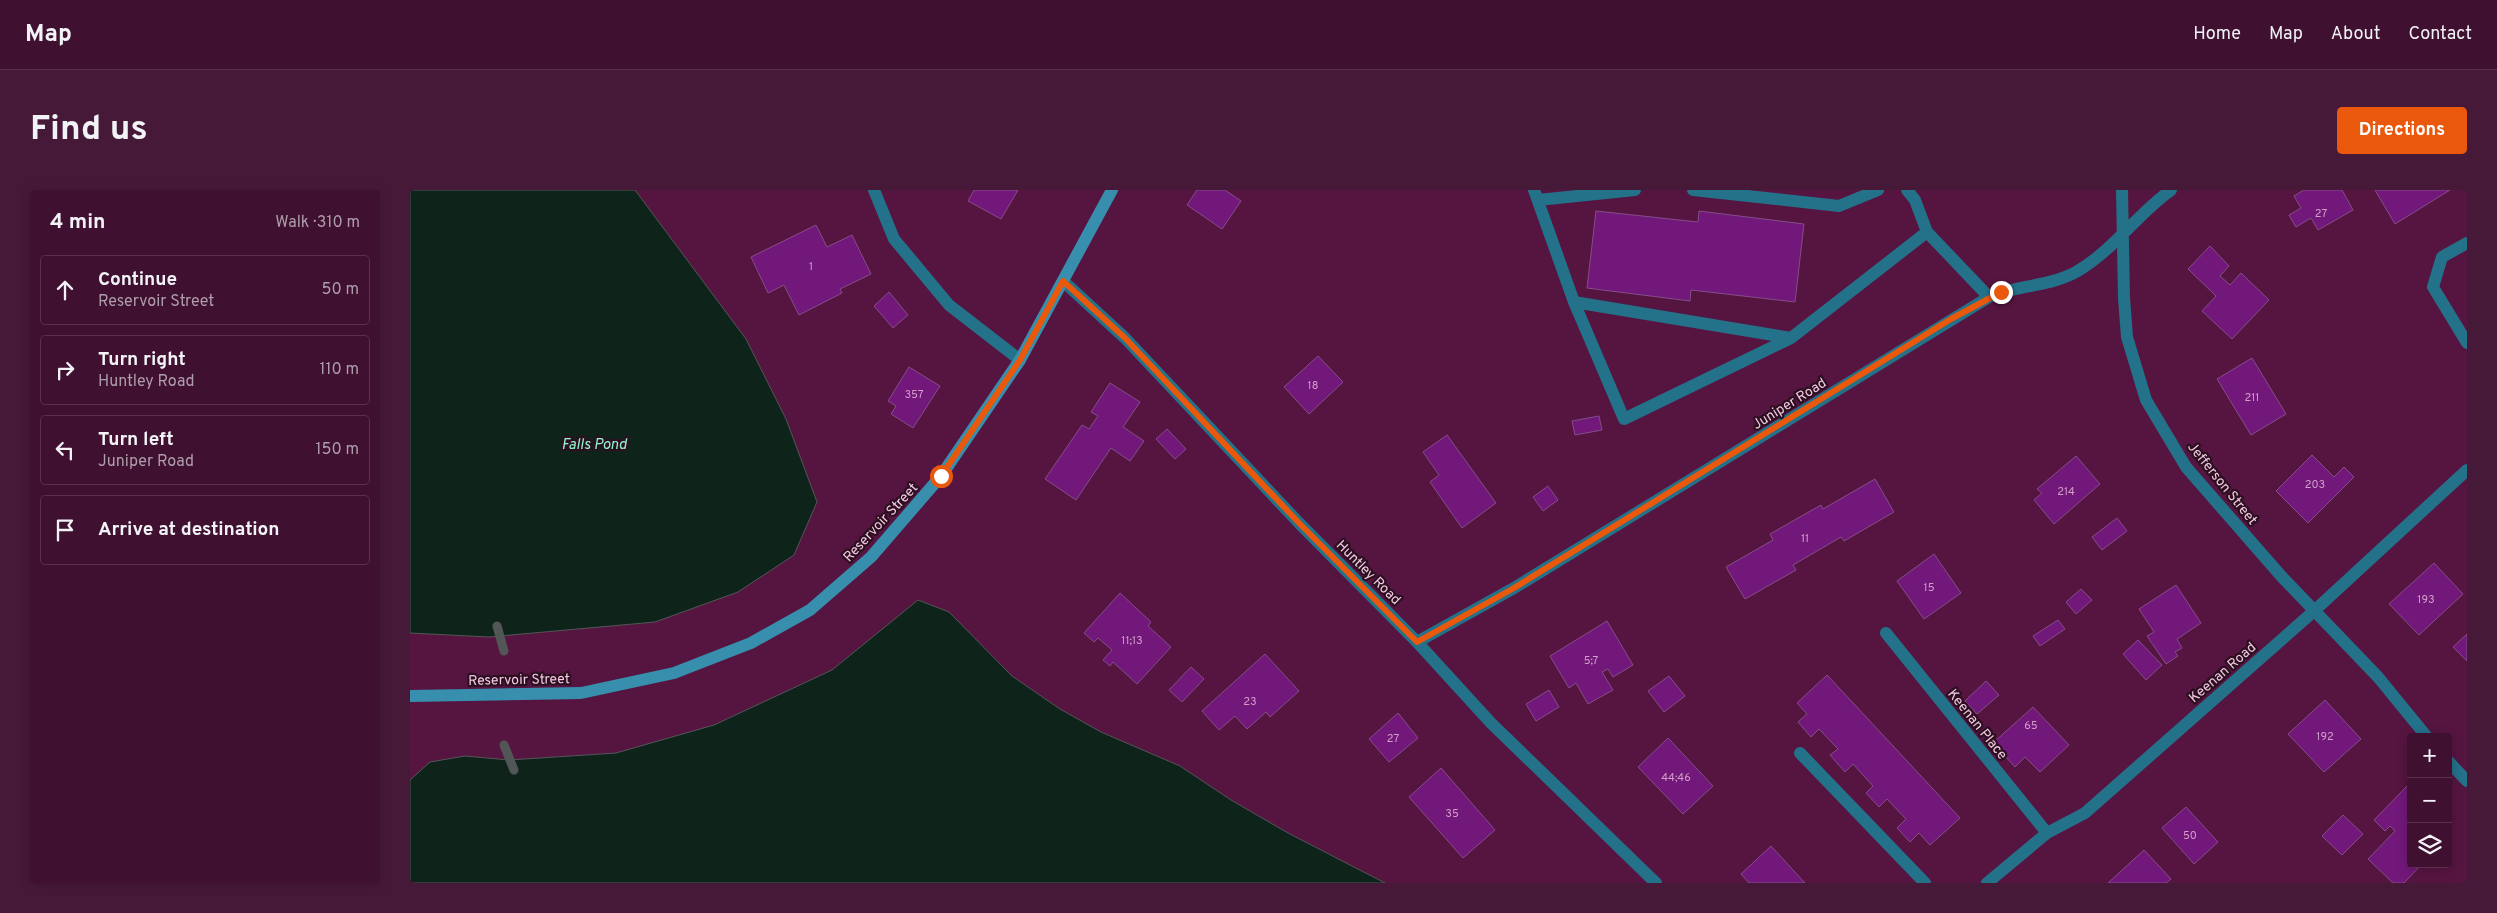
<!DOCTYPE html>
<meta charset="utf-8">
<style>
:root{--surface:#401031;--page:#471939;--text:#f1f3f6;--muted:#ae9dab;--line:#59304d;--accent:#ea580c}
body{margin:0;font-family:Overpass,sans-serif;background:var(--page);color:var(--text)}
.controls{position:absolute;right:15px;bottom:15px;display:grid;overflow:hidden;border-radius:5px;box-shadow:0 2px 12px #0003}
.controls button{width:45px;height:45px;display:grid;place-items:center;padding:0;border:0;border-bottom:1px solid var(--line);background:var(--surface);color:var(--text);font:25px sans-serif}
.stop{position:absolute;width:15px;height:15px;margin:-11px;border:4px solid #ea580c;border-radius:50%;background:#fff}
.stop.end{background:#ea580c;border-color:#fff;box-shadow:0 1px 5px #0008}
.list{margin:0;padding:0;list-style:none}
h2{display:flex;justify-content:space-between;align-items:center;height:65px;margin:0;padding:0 20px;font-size:21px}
h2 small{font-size:16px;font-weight:400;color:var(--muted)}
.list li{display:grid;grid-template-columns:32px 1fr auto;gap:15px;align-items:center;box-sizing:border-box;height:70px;margin:0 10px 10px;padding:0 10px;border:1px solid var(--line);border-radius:5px}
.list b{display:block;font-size:19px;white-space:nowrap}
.list p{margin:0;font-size:16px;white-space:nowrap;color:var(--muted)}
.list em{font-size:16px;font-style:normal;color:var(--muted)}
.icon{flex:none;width:28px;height:28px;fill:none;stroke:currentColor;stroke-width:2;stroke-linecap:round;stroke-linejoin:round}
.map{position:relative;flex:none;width:2057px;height:693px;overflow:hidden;border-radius:5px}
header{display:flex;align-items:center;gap:30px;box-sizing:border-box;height:70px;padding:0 25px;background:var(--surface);border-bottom:1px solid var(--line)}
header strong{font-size:24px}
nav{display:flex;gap:28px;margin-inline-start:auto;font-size:18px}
.intro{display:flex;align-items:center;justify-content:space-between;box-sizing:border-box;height:120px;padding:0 30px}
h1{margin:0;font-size:35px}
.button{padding:12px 22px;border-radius:5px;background:var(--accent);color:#fff;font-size:18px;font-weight:700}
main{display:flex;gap:30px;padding:0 30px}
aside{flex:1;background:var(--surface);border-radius:5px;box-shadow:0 2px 12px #0003}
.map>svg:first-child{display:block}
.water{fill:#0e241b;stroke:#535656}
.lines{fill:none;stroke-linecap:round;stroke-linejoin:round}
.stream{stroke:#535656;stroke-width:9}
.building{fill:#72187b;stroke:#834e88}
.lane{stroke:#24718a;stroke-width:12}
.street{stroke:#24718a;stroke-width:12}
.secondary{stroke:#378fad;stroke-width:12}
.route{stroke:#ea580c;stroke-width:6}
.labels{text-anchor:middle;stroke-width:4.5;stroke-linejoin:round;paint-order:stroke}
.number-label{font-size:11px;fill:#d39ec8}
.street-label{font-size:14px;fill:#f3cae1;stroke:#2c0f21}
.water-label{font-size:15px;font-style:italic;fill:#8ff9ca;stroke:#2c0f21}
</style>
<header>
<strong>Map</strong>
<nav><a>Home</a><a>Map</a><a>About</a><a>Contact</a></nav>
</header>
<div class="intro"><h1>Find us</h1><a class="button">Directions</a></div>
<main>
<aside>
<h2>4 min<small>Walk · 310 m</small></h2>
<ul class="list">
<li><svg class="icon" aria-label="ahead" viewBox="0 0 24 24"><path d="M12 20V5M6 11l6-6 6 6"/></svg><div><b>Continue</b><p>Reservoir Street</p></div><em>50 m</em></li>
<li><svg class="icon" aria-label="right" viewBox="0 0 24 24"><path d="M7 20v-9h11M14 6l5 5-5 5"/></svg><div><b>Turn right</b><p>Huntley Road</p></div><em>110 m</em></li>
<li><svg class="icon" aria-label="left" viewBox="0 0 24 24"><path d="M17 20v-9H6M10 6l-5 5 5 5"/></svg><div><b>Turn left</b><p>Juniper Road</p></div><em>150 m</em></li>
<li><svg class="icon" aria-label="arrive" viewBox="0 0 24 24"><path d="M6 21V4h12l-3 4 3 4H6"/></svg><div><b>Arrive at destination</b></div></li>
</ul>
</aside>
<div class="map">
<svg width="2057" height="693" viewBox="0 0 2057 693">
<rect width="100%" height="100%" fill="#561541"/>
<path class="water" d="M0 0H225L336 149 376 229 407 312 384 365 328 402 245 432 79 447 0 443Z
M508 410 539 422 602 486 650 519 691 542 770 576 821 610 878 643 975 693H0V590L20 572 55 566 99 570 206 563 304 535 422 480Z"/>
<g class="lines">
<path class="stream" d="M87 436 94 461
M94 555 104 580"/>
</g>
<path class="building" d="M564 0H608L591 29 558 11Z
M787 0H815L831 11 812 39 777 15Z
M1894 0H1932L1943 20 1908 40 1901 28 1886 37 1879 25 1891 18 1884 6Z
M1965 0H2040L1985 34Z
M1186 21 1288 32 1289 21 1394 34 1385 112 1281 100 1280 111 1177 98Z
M406 35 417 57 442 45 461 84 430 99 432 103 389 125 374 95 358 103 341 67Z
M1800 56 1819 76 1810 86 1820 95 1831 83 1859 110 1822 149 1792 121 1806 106 1778 79Z
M479 102 498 125 483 138 464 116Z
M908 166 933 192 899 224 874 197Z
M1842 168 1876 224 1841 245 1807 189Z
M499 177 530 196 503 238 481 224 486 216 478 211Z
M700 193 730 212 713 237 734 251 720 271 701 258 666 310 635 289 672 235 679 239 688 226 681 222Z
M1189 226 1192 240 1165 245 1162 231Z
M757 239 776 259 765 269 746 249Z
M1037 245 1086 313 1052 338 1020 292 1029 285 1013 262Z
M1902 265 1924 287 1934 277 1944 287 1898 333 1866 301Z
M1666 266 1690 294 1644 334 1624 310 1632 303 1627 299Z
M1465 289 1484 322 1434 351 1431 347 1383 375 1386 380 1335 409 1316 377 1363 350 1360 344 1411 315 1413 319Z
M1138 296 1148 310 1133 321 1123 307Z
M1707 328 1717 341 1692 360 1682 347Z
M1524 364 1551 403 1514 429 1487 391Z
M2024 373 2053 404 2009 445 1979 414Z
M1766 395 1791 433 1767 449 1772 458 1765 462 1768 466 1756 474 1737 446 1744 442 1729 419Z
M1671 399 1682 410 1666 424 1656 412Z
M710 403 741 432 738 436 761 457 727 494 703 472 700 476 693 470 702 460 688 448 684 452 674 443Z
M1648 430 1655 439 1630 456 1623 446Z
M1197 431 1223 475 1203 487 1198 479 1192 482 1203 500 1178 514 1166 493 1159 498 1140 466Z
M2057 444V471L2043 457Z
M1728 450 1752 475 1736 490 1713 464Z
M855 464 889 501 860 527 856 522 837 539 825 526 809 540 792 521Z
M781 477 794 489 772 512 759 500Z
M1417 485 1550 628 1520 655 1509 643 1500 652 1487 638 1496 629 1477 609 1469 617 1456 603 1463 596 1443 574 1435 582 1420 565 1428 559 1409 539 1401 547 1388 532 1397 524 1387 513Z
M1259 486 1275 506 1254 522 1238 501Z
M1576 491 1589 505 1567 524 1555 511Z
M1139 500 1149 517 1126 531 1116 514Z
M1915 510 1951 549 1914 582 1878 544Z
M1623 517 1659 555 1630 582 1615 567 1605 577 1583 553Z
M988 523 1008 548 979 572 959 549Z
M1258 548 1303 596 1273 624 1228 577Z
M1031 578 1085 640 1053 668 999 607Z
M2000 593 2001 674H2012L1994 693H1983L1958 669 1985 641 1980 636 1975 641 1964 630Z
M1776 617 1808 652 1784 674 1752 638Z
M1933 625 1953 644 1932 665 1912 646Z
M1361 656 1395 693H1339L1331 684Z
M1734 660 1761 689 1756 693H1698Z"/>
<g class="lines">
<path class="lane" d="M1124 0 1164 112 1214 229 1381 148 1517 42 1579 107
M1283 0 1429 16 1468 0
M1497 0 1505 10 1517 42
M1128 10 1225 0
M2057 53 2032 67 2023 97 2057 153
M1164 112 1381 148
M1390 563 1515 693"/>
<path class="street" d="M464 0 484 49 539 115 610 170
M1712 0 1714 108 1717 147 1736 210 1776 277 1872 387 1968 487 2017 547
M653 91 715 148 889 333 1007 452 1081 533 1246 693
M1476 443 1637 643
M1007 452 1104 398 1579 107C1607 95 1638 97 1666 82 1703 61 1727 24 1761 0
M2038 571 2057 591
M1577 693 1637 643 1675 623 1904 421 2057 280"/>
<path class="secondary" d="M0 506 171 503 264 483 341 453 400 420 461 367 531 286 610 170 702 0"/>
</g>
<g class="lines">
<path class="route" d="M531 286 610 170 653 91 715 148 889 333 1007 452 1104 398 1541 129 1591 102"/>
</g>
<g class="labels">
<g class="number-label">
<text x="1911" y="27">27</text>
<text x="401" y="80">1</text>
<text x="903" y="199">18</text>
<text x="504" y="208">357</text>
<text x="1842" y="211">211</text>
<text x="1905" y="298">203</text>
<text x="1656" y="305">214</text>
<text x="1395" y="352">11</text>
<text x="1519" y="401">15</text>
<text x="2016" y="413">193</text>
<text x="722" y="454">11;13</text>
<text x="1181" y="474">5;7</text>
<text x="840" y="515">23</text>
<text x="1621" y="539">65</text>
<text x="1915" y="550">192</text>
<text x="983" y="552">27</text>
<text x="1266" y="591">44;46</text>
<text x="1042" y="627">35</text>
<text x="1780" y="649">50</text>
</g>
<g class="street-label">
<text transform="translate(1379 213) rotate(-32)" y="5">Juniper Road</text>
<text transform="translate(1813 293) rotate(51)" y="5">Jefferson Street</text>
<text transform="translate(470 332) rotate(-47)" y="5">Reservoir Street</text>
<text transform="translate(959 382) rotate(45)" y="5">Huntley Road</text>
<text transform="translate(1812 482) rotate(-41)" y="5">Keenan Road</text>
<text transform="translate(109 489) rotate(-1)" y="5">Reservoir Street</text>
<text transform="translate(1568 534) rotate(51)" y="5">Keenan Place</text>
</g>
<g class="water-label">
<text x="184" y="259">Falls Pond</text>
</g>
</g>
</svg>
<div class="controls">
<button>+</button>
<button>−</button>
<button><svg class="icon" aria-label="layers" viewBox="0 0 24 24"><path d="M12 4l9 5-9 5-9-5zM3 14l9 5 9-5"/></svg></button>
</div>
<div class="stop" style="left:531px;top:286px"></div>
<div class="stop end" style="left:1591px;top:102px"></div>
</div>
</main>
